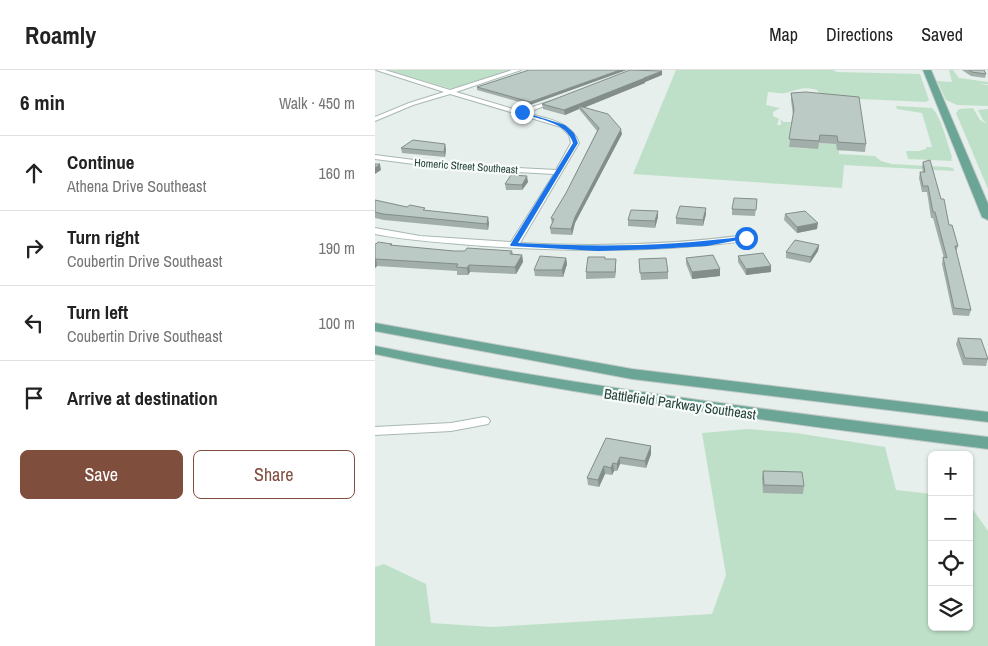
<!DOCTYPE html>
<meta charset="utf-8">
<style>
:root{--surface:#fff;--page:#f6f6f6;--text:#222;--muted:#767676;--line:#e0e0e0;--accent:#804e3d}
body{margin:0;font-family:"Archivo Narrow",sans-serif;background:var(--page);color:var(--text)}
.controls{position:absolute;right:15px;bottom:15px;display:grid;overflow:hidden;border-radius:8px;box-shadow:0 1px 4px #0004}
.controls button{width:45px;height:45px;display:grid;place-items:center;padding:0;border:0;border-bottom:1px solid var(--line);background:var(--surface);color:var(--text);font:25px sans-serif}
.stop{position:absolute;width:15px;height:15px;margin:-11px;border:4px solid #1a73e8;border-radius:50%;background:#fff}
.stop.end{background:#1a73e8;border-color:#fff;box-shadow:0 1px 5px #0008}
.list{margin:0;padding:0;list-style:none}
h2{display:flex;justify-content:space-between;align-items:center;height:65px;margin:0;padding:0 20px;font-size:21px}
h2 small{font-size:16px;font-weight:400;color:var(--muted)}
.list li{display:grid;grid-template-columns:32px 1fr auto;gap:15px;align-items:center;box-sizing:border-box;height:75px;padding:0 20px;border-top:1px solid var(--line)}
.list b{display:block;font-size:19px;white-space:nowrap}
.list p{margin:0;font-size:16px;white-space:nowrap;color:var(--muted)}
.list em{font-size:16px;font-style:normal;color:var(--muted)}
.actions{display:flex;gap:10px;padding:15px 20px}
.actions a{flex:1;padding:11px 0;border:1px solid var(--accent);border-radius:8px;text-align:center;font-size:18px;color:var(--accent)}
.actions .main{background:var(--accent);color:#fff}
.icon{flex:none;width:28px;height:28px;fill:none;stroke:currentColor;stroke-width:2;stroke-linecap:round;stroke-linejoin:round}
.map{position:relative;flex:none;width:613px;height:576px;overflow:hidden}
header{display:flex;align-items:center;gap:30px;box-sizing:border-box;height:70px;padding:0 25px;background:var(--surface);border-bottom:1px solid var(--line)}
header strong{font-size:24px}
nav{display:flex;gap:28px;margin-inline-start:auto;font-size:18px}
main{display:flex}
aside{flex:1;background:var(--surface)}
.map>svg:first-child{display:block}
.green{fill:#bfe0c8}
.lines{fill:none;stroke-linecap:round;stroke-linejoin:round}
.minor-casing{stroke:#a8b8b2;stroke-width:2}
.major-casing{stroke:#c2cac8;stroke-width:2}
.minor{fill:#fff;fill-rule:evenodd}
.major{fill:#6aa596;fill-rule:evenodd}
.wall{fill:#a1aea9}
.shaded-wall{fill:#838d89}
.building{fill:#bbcac4;stroke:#838d89}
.route{fill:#1a73e8}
.labels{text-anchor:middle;stroke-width:4.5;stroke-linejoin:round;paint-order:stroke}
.far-street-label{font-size:11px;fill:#24423a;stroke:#f7fbf9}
.street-label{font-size:14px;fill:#24423a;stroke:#f7fbf9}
</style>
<header>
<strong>Roamly</strong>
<nav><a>Map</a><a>Directions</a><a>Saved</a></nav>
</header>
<main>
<aside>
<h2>6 min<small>Walk · 450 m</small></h2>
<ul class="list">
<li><svg class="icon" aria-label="ahead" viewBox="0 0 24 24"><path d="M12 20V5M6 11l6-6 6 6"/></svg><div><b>Continue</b><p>Athena Drive Southeast</p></div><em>160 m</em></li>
<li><svg class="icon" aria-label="right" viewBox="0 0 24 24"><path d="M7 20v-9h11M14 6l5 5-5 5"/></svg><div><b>Turn right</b><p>Coubertin Drive Southeast</p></div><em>190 m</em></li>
<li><svg class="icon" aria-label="left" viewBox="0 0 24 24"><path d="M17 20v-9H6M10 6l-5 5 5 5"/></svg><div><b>Turn left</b><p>Coubertin Drive Southeast</p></div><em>100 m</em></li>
<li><svg class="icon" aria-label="arrive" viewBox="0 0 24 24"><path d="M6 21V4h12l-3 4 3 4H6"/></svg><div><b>Arrive at destination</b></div></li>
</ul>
<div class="actions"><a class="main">Save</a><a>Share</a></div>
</aside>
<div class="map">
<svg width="613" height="576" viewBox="0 0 613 576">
<rect width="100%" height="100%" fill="#e6efeb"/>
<path class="green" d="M13 0H136L76 19Z
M301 0H458L462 2 545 4 554 30 551 32 485 29 445 24 442 20C427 16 424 20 410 23 405 24 399 22 393 22L391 35 405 38 398 42V46L404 49 402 55H406V49L408 52H417V54L414 55 417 56 414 77 458 81 431 79 444 73 462 74V80L474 81H464V84L500 86 506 91 517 94 572 97 578 98 579 101 469 95 467 118 258 104Z
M574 0H578L584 8 613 12V14H604L613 15V36L582 35 571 30 562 11 577 12Z
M521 36 558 38H557C566 46 573 75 577 87L576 90 578 91 533 89 531 81H544L551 79V77H557L547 43 522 39Z
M598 38 605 50 612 54 608 50 603 40 613 39V119L581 43 584 39Z
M373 359 421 363 510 377 521 420 557 424V557H594V434L613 461V576H0V497L9 494 51 514 56 553 117 557 337 544 351 505 327 363Z"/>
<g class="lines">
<g class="minor-casing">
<path id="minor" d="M1 0H10L75 20 137 0H146L81 22 145 41 182 29V31L151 43C172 49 196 51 204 73L145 173C221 177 296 175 371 165L375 168 371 171C284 182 197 182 109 176 73 173 36 171 0 164V158L45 166 136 172 179 104 70 98 0 89V85L70 94 181 100 196 73 194 65 186 57 75 24 38 35 0 51V47L34 33 69 22Z
M109 347 113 348 115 351 113 354 76 361 0 365V357L76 353Z"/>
</g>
<g class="major-casing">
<path id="major" d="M548 0H556L613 134V150L607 147Z
M0 253 257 299 613 342V352L257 309 0 261Z
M0 276C203 317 408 342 613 367V379C408 353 203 327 0 284Z"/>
</g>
<use href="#minor" class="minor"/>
<use href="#major" class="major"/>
</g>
<path class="wall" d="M154 0 155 35 102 20V17Z
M587 0H609L611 4 610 8 596 6Z
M287 5 270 12V13L209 37 247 64 200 153 197 165 176 164 175 158 177 154 176 148 191 123 222 61 204 39 190 45 168 39 167 34Z
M416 23 491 74 490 82 462 80 461 74 444 73 443 79 414 77 418 45 416 30Z
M26 78 71 79 70 87 27 83Z
M548 92 566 129 574 155 583 176 581 182 596 240 594 246 578 245 567 194 568 187 569 188 558 148H556L552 122H547L544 108 545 102H548L547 97Z
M153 112 147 120H131L130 114Z
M382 129 380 146 357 145V139Z
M0 130 32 137 51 140 114 153 113 160 9 150 0 148Z
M331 138V144L328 156 301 154V148Z
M410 144 442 159 422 163 409 150Z
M283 147 280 158 253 156V150Z
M0 174 79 181H137L138 184 147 185 148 192 141 204 95 202 93 205H82V201L2 196 0 198Z
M444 175 443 181 435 193 411 188V182Z
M363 186 396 202 371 205 363 192Z
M230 187V189H241V196L240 208 211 209V202Z
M191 188 192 194 188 207 160 206 159 200Z
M311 188 345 206 317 209 311 194Z
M264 189 293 202V209L266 210Z
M583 268 613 288 611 296 588 295 581 274Z
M231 368 276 376V384L271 398 245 394 242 401H239L237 405 230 404 224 417 213 415 212 408Z
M388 401 429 416 428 424 388 423 387 408Z"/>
<path class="shaded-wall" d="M245 0H252L155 35V32Z
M287 1V5L270 12V13L206 39 204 36V39L190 45 189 40Z
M246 59 247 64 200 153 197 165 196 159 200 147Z
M70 74 71 79 70 87 69 82Z
M5 94 6 100 0 104V98Z
M152 106 153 112 147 120V115Z
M331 138V144L328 156V150Z
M283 141V147L280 158V151Z
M113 147 114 153 113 160 112 154Z
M443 153 442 159 422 163V157Z
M444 175 443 181 435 193 436 187Z
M147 185 148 192 141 204 140 197Z
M191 188 192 194 188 207 187 200Z
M0 189H1L2 196 0 198Z
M241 189V196L240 208V202Z
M94 195 95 202 93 205 92 198Z
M396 196V202L371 205V199Z
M345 199V206L317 209V202Z
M276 376V384L271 398 270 391Z
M245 387V394L242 401V394Z
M238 393 239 401 237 405 236 398Z
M229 396 230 404 224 417 223 410Z"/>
<path class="building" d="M154 0H245L155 32 102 17Z
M255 0 287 1 269 8H270L189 40 167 34Z
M594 0H609L611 4 597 2Z
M431 22 484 27 491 74 463 72 462 66 445 65 444 71 414 69 419 39 416 23Z
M204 36 233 44 246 59 200 147 196 159 175 158 179 149 176 148 191 123 224 58Z
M38 70 70 74 69 82 26 78Z
M555 90 566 129H569L574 155H577L583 176H580L596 240 579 238 568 187 572 188 560 142H558L553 116H548L545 102H550L548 92Z
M0 94H5L0 98Z
M136 105 152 106 147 115 130 114Z
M359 128 382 129 381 140 357 139Z
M0 130 32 137 35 135 50 138 48 140 113 147 112 154 8 144 0 142Z
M305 136 331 138 328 150 301 148Z
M256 140 283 141 280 151 253 150Z
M430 141 443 153 422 157 410 144Z
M420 170 444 175 436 187 411 182Z
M3 172 17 174 15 175 79 181H90L92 178 137 181 135 184 147 185 140 197 94 195 92 198 81 197 83 194 0 189V174H1Z
M388 183 396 196 371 199 363 186Z
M338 185 345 199 317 202 311 188Z
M165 186 191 188 187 200H159Z
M213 187H230V189H241L240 202H211Z
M291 188 293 202 265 203 264 189Z
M583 268 606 269 613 289 590 288Z
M231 368 276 376 270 391 245 387 242 394 238 393 236 398 229 396 223 410 212 408Z
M388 401 427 402 429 416 389 415Z"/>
<path class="route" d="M145 41 190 55 199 63 203 73 143 173C219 177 295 177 371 166L374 168 332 176 281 179 223 181 136 176 135 175 198 73C192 52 163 49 145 43Z"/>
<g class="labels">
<g class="far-street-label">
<text transform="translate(91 96) rotate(4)" y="4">Homeric Street Southeast</text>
</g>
<g class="street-label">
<text transform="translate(305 334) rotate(8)" y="5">Battlefield Parkway Southeast</text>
</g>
</g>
</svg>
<div class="controls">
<button>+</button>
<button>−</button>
<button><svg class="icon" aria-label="locate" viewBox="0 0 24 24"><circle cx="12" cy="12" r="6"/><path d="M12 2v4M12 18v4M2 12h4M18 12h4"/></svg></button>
<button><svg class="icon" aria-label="layers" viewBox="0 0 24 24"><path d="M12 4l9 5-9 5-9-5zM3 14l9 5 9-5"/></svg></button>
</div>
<div class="stop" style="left:371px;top:168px"></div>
<div class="stop end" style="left:147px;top:42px"></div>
</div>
</main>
